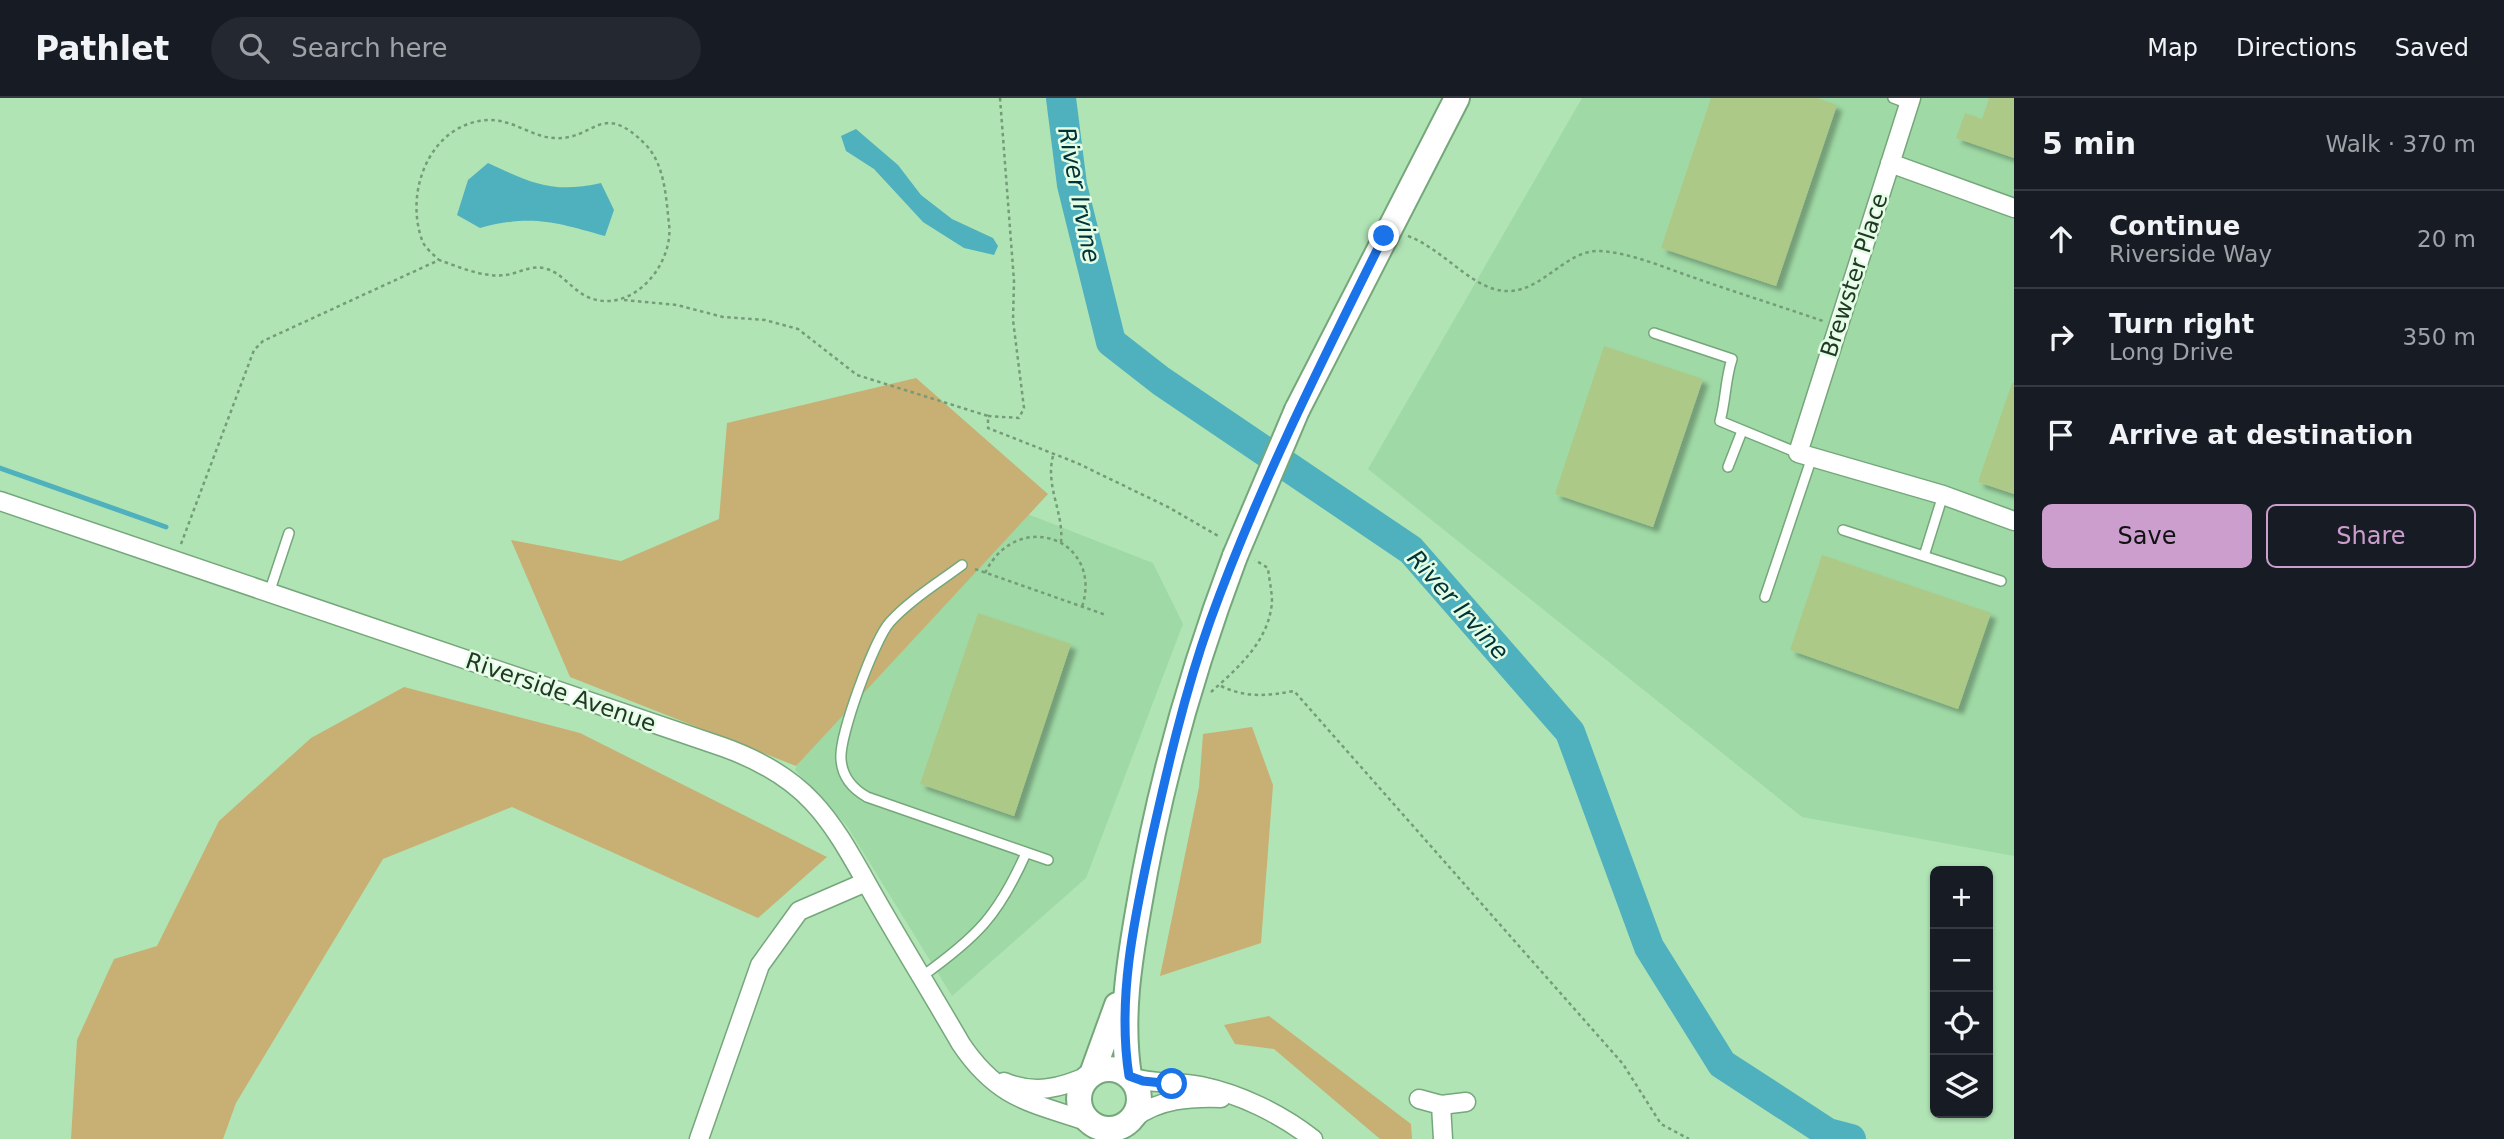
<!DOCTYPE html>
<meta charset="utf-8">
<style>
:root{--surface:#171b24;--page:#242831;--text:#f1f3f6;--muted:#9ea1a6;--line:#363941;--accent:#cb9ece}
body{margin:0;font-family:"DejaVu Sans",sans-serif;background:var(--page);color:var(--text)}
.controls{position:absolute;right:21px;bottom:21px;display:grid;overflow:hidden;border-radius:10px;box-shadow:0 2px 5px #0004}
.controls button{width:63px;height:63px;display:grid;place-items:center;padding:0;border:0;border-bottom:2px solid var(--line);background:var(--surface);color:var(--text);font:35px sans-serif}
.stop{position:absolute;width:21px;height:21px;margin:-16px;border:5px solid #1a73e8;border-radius:50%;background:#fff}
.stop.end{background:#1a73e8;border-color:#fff;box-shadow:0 2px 7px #0008}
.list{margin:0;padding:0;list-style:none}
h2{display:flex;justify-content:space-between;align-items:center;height:91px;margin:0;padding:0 28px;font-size:30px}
h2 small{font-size:23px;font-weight:400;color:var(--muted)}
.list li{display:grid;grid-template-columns:46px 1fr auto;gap:21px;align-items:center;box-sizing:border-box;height:98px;padding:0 28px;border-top:2px solid var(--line)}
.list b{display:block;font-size:26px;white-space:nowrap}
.list p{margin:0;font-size:23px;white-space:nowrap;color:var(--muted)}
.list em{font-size:23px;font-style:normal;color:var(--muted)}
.actions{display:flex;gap:14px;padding:21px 28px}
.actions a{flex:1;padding:16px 0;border:2px solid var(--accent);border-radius:10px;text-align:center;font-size:24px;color:var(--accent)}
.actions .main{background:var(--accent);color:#111}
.icon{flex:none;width:38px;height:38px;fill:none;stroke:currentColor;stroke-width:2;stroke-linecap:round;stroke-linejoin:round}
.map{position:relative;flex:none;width:2014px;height:1041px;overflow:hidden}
header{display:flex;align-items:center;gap:42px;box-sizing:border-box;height:98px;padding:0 35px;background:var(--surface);border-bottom:2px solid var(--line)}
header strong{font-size:33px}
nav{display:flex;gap:38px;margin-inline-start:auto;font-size:24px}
.search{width:490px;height:63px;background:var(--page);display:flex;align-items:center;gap:18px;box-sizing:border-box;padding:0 24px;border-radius:38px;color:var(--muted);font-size:26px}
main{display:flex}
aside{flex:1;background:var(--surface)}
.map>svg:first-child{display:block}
.built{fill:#9fd9a5}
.green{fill:#c8af73}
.water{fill:#4fb0be}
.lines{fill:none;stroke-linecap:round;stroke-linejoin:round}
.stream{stroke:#4fb0be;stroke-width:5}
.river{stroke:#4fb0be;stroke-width:30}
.building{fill:#adc988;filter:url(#shadow)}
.service-casing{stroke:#75a77b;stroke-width:12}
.minor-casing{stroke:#75a77b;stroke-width:21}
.secondary-casing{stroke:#75a77b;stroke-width:28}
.path{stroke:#759c79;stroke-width:2.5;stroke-dasharray:3.5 3.5;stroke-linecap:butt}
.service{stroke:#fff;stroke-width:9}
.minor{stroke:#fff;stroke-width:18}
.secondary{stroke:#fff;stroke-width:24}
.secondary-bridge-casing{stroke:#75a77b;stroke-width:28;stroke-linecap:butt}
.secondary-bridge{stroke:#fff;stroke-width:24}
.route{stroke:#1a73e8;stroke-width:9}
.labels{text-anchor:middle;stroke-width:5;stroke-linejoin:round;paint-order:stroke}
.street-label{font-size:23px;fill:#223725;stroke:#e4fee6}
.water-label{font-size:24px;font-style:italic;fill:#013238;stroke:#e4fee6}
</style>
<header>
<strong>Pathlet</strong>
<div class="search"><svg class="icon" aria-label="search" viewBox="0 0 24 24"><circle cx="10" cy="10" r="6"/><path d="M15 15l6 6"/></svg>Search here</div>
<nav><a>Map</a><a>Directions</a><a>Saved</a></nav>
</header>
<main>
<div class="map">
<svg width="2014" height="1041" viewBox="0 0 2014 1041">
<defs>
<filter id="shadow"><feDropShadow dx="5.5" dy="5.5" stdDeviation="2" flood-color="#0004"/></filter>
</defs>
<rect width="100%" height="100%" fill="#b0e4b5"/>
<path class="built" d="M1582 0H2014V758L1802 719 1368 371Z
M976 396 1153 465 1183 526 1086 780 952 898 847 728 795 672 860 531Z"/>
<path class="green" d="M916 280 1048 396 796 668 570 579 511 442 621 463 719 421 727 325Z
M404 589 580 635 827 759 758 820 512 709 383 761 236 1005 223 1041H71L77 942 114 861 157 848 219 723 311 640Z
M1252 629 1273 687 1261 845 1160 878 1199 689 1203 636Z
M1269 918 1411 1026 1412 1041H1380L1274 951 1235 946 1224 927Z"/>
<path class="water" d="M856 31 898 67 921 97 952 121 993 140 998 148 994 157 964 150 923 124 874 71 846 53 841 38Z
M488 65C531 85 553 96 601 85L614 112 605 138C555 124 532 116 480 130L457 117 468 82Z"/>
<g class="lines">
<path class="stream" d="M0 370 166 429"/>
<path class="river" d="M1061 0 1072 87 1111 244 1161 283 1411 452 1570 634 1649 849 1722 966 1828 1035 1851 1041"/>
</g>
<path class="building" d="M1711 0H1817L1837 7 1776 188 1661 150Z
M1989 0H2014V60L1956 40 1965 15 1982 21Z
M1604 248 1703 281 1653 429 1555 396Z
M2012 285H2014V396L1978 384Z
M1822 457 1991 515 1958 611 1790 552Z
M978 515 1071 546 1014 718 920 686Z"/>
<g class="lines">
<g class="service-casing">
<path id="service" d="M1893 0 1909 6
M1654 235 1732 261C1725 282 1726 302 1720 323L1798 355
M1728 369 1742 333
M1843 432 2001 483
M1924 458 1943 397
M962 467C938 485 910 502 890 524 874 542 839 638 841 661 842 679 853 691 867 699L1048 762
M269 495 289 435
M1765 499 1812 359
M921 879C977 839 998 818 1026 755"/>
</g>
<g class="minor-casing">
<path id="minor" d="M1911 0 1798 355 1943 397 2014 423
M1890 65 2014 110
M0 403 723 649C818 683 835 731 882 812 908 857 935 901 961 946 998 1001 1030 1004 1089 1024
M1131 979C1154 987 1177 983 1201 988 1240 996 1281 1016 1313 1041
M1004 984C1035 997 1061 990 1090 977
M1419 1001 1441 1007 1466 1004
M1441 1007 1443 1041
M1134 1020C1159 1001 1190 999 1221 1000
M699 1041 760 867 799 813 866 784"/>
</g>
<g class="secondary-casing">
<path id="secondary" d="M1297 312 1457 0
M1079 1001a30 30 0 1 1 60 0a30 30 0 1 1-60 0Z
M1092 976 1117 907
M1129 978C1120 920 1129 865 1139 808 1159 688 1192 572 1235 458"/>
</g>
<path class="path" d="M1000 0 1014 183 1013 222 1024 310 1019 320 988 318V330L1077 365 1168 409 1220 439
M1408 138C1440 150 1466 183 1494 191 1538 204 1562 151 1600 153 1631 155 1663 169 1692 179 1735 194 1779 208 1823 223
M624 202 677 207 723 219 765 222 798 231 857 277 988 318
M1053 358C1045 388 1064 415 1061 444
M181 446 254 252 263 243 439 162C459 169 484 180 506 177 520 175 531 166 547 171 562 175 574 194 590 200 633 216 674 166 669 126 666 100 665 66 645 46 600 1 595 43 554 40 532 39 512 21 488 22 431 25 404 92 422 142 424 149 433 156 439 162
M975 471 1106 517
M985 475C1017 409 1104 441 1082 509
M1221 588C1246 600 1267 598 1294 593L1623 966 1661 1026 1689 1041
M1211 594C1238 570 1269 543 1272 504 1272 493 1269 481 1268 470L1255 462"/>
<use href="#service" class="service"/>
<use href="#minor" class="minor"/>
<use href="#secondary" class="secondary"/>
<g class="secondary-bridge-casing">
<path id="secondary-bridge" d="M1235 458 1297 312"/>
</g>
<use href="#secondary-bridge" class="secondary-bridge"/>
</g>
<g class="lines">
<path class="route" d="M1172 986 1143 983 1129 978C1117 902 1134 822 1150 748 1167 672 1184 596 1210 523 1258 390 1321 265 1384 138"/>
</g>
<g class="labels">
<g class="street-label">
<text transform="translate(1854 177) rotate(-72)" y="8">Brewster Place</text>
<text transform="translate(561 594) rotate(19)" y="8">Riverside Avenue</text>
</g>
<g class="water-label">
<text transform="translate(1079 97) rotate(79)" y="8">River Irvine</text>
<text transform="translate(1458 507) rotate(48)" y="8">River Irvine</text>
</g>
</g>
</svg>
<div class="controls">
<button>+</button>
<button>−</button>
<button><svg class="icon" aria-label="locate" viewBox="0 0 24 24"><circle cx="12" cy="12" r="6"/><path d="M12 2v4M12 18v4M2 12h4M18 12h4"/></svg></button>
<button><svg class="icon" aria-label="layers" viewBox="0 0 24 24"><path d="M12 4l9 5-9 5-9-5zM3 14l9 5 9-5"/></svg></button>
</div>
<div class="stop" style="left:1172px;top:986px"></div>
<div class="stop end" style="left:1384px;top:138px"></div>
</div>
<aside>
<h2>5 min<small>Walk · 370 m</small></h2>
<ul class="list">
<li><svg class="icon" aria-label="ahead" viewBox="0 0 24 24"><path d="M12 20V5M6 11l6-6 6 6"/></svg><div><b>Continue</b><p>Riverside Way</p></div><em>20 m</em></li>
<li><svg class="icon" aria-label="right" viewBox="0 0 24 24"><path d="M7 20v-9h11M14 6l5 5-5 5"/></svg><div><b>Turn right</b><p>Long Drive</p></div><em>350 m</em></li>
<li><svg class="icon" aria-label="arrive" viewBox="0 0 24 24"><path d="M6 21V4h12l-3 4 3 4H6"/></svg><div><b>Arrive at destination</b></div></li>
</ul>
<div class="actions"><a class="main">Save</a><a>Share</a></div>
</aside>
</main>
